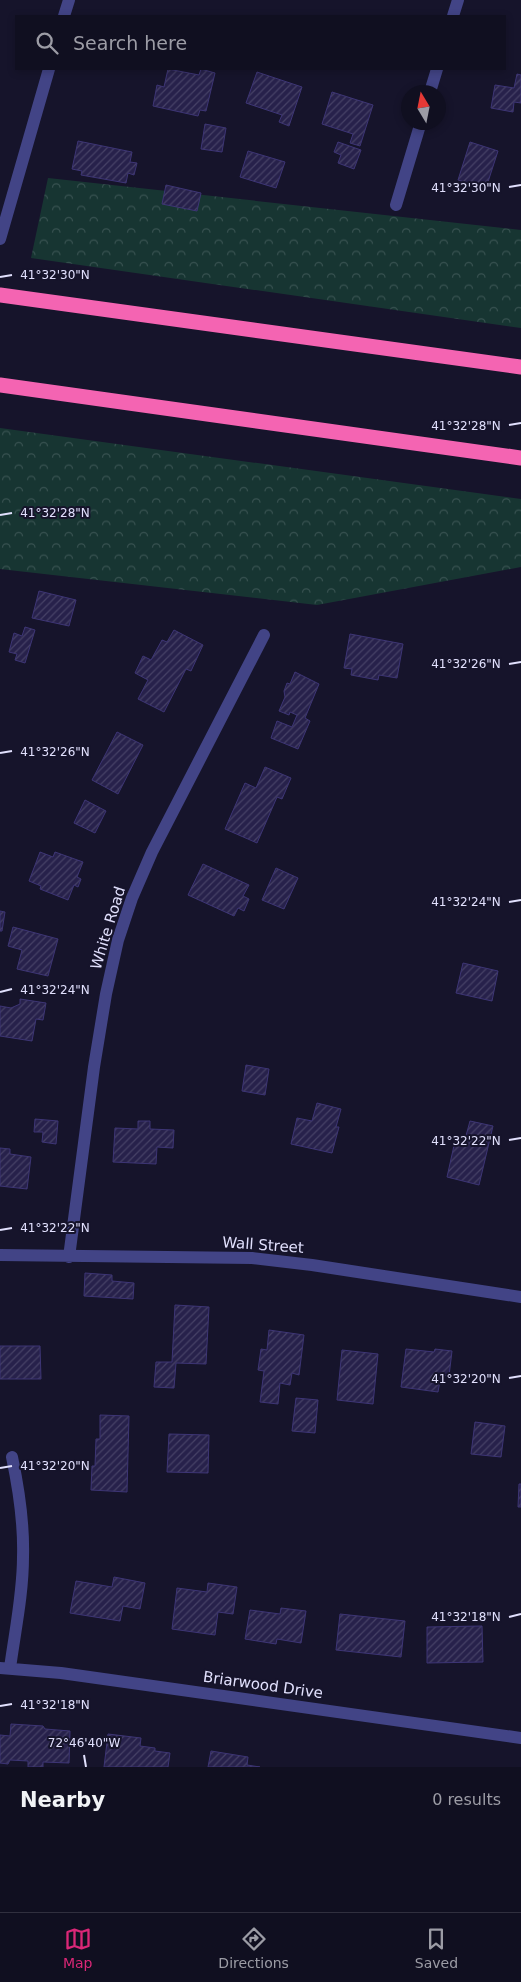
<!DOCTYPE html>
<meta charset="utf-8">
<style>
:root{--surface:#100f20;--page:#1e1d2d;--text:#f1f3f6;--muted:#9c9ca5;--line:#302f3e;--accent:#db2777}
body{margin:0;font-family:"DejaVu Sans",sans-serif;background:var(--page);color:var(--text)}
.compass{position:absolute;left:401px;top:85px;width:45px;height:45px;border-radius:50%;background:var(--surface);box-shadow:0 2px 8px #0003;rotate:350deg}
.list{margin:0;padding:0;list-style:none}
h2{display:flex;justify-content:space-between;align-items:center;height:65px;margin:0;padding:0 20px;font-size:21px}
h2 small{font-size:16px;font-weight:400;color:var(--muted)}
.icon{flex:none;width:28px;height:28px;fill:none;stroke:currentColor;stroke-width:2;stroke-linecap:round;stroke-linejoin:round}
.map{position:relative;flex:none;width:521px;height:1767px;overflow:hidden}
.search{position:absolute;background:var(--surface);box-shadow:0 2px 8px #0003;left:15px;right:15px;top:15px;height:55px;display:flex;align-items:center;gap:12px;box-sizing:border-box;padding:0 18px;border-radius:0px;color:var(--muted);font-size:19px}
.sheet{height:145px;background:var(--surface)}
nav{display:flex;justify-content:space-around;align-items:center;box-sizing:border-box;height:70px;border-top:1px solid var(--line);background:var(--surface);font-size:14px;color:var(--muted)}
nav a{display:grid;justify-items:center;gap:2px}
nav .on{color:var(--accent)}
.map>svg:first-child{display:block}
.forest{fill:url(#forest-crowns)}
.building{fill:url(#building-hatch);stroke:#3d3575}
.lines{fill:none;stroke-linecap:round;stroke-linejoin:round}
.minor{stroke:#424486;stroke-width:12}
.tertiary{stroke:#424486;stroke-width:12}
.motorway{stroke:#f464b2;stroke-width:15}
.ticks{fill:none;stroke:#e1e0fd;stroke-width:2}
.labels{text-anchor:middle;stroke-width:4;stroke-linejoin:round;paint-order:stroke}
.street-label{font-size:15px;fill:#e1e0fd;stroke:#16142b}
.ticks-label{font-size:12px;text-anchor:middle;fill:#e1e0fd;stroke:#16142b;stroke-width:4;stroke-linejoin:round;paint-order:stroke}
</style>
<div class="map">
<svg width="521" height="1767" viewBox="0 0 521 1767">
<defs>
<pattern id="forest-crowns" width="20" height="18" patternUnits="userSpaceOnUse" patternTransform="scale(1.25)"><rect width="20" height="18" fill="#173532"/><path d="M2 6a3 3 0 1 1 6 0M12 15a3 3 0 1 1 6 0" fill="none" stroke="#385251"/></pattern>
<pattern id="building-hatch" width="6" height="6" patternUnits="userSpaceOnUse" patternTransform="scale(1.25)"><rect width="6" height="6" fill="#27214b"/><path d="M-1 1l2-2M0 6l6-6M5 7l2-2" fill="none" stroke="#464166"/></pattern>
</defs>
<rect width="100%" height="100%" fill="#16142b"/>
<path class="forest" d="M48 178 521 230V328L31 258Z
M0 428 521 499V567L317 605 0 569Z"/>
<path class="building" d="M168 69 199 75 201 69 215 73 206 111 200 110 198 116 153 106 157 85 164 87Z
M257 72 302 87 289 126 279 122 282 115 246 103Z
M517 74 521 75V103L514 102 513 112 491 108 495 85 514 88Z
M332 92 373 105 360 146 350 143 353 134 322 124Z
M205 124 226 128 222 152 201 149Z
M78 141 132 152 130 162 137 163 134 175 128 173 126 183 81 175 82 171 72 169Z
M338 142 361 150 354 169 338 163 341 155 334 152Z
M470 142 498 151 486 188 458 180Z
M248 151 285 162 276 188 240 177Z
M166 185 201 193 197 211 162 204Z
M39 591 76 600 69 626 32 618Z
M25 627 35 630 25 663 15 660 17 654 9 652 14 633 22 636Z
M174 630 203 645 191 671 186 669 164 712 138 699 148 680 135 673 143 656 151 660 162 640 167 642Z
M350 634 403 644 397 678 379 675 378 680 351 675 352 669 344 668Z
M295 672 319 684 305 718 310 721 298 749 271 738 277 721 292 727 297 715 290 712 289 715 279 711 285 697 284 691 287 683 290 684Z
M117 732 143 745 118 794 92 780Z
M265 767 291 778 282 799 277 797 257 843 225 829 245 783 256 788Z
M85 800 106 811 95 833 74 823Z
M40 852 53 857 55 852 83 862 77 877 81 879 78 887 74 885 68 900 40 889 41 886 29 881Z
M203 864 249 885 243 896 249 899 244 911 238 908 234 916 188 895Z
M276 868 298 878 284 909 262 900Z
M0 911 5 912 2 931H0Z
M13 927 58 939 48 976 17 969 22 950 8 946Z
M463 963 498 971 492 1001 456 993Z
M20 999 46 1003 43 1020 36 1019 32 1041 0 1036V1006L11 1008 20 1004Z
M246 1065 269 1069 265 1095 242 1091Z
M317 1103 341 1109 336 1127H339L332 1153 291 1144 297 1118 312 1121Z
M35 1119 58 1121 56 1144 42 1142 43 1132H34Z
M138 1121H150V1129L174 1130 173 1148 157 1147 156 1164 113 1162 115 1128 138 1129Z
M470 1121 493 1126 479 1185 447 1177 455 1141 464 1143Z
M0 1148 10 1149V1154L31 1157 27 1189 0 1186Z
M85 1273 112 1275V1281L134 1283 133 1299 84 1296Z
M175 1305 209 1307 206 1364 176 1363 174 1388 154 1387 156 1362H172Z
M269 1330 304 1335 299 1375 292 1373 290 1385 280 1383 278 1404 260 1402 264 1371 258 1370 261 1349 267 1350Z
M0 1346H40L41 1379H0Z
M406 1349 434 1352 435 1349 452 1351 449 1376 441 1375 438 1392 401 1387Z
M342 1350 378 1354 373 1404 337 1400Z
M296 1398 318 1400 315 1433 292 1431Z
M100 1415 129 1416 127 1492 91 1490 92 1466H95L96 1439H100Z
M475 1422 505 1426 501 1457 471 1454Z
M169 1434 209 1435 208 1473 167 1472Z
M519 1484H521V1507H518Z
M114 1577 145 1583 140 1609 123 1606 120 1621 70 1613 76 1581 112 1587Z
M208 1583 237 1587 233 1614 218 1612 215 1635 172 1629 177 1588 207 1592Z
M281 1608 306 1611 301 1643 277 1639 276 1644 245 1639 250 1610 280 1614Z
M340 1614 405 1621 401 1657 336 1650Z
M482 1626 483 1662 427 1663V1627Z
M11 1724 43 1726 45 1729 70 1731 69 1763 43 1762V1767H28V1761L10 1760 8 1764 0 1763V1735L10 1736Z
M108 1734 141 1738 140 1746 155 1748V1751L170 1753 168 1767H104Z
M211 1751 248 1757 247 1765 260 1767H208Z"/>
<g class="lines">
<path class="minor" d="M453 16 458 0
M430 92 437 69
M396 205 421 122
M0 1255 252 1258 312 1265 521 1297
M69 1257 94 1067 106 994 118 940 132 898 152 852 264 635
M0 1668 61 1673 521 1738
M10 1668C15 1631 23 1594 23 1557 24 1523 19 1490 12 1457"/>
<path class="tertiary" d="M64 16 69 0
M0 239 49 69"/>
<path class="motorway" d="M0 295 521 367
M0 385 521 458"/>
</g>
<path class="ticks" d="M509 187 521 185M0 277 12 275M509 425 521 423M0 515 12 513M509 664 521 662M0 753 12 751M509 902 521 900M0 992 12 989M509 1140 521 1138M0 1230 12 1228M509 1378 521 1376M0 1468 12 1466M509 1617 521 1614M0 1706 12 1704M84 1755 86 1767"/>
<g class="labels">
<g class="street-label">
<text transform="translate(108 928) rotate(-73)" y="5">White Road</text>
<text transform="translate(263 1245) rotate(4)" y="5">Wall Street</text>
<text transform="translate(263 1685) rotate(8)" y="5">Briarwood Drive</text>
</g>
</g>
<g class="ticks-label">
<text x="466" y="192">41°32'30"N</text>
<text x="55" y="279">41°32'30"N</text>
<text x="466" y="430">41°32'28"N</text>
<text x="55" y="517">41°32'28"N</text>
<text x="466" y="668">41°32'26"N</text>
<text x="55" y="756">41°32'26"N</text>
<text x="466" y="906">41°32'24"N</text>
<text x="55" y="994">41°32'24"N</text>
<text x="466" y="1145">41°32'22"N</text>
<text x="55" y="1232">41°32'22"N</text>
<text x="466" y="1383">41°32'20"N</text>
<text x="55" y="1470">41°32'20"N</text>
<text x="466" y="1621">41°32'18"N</text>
<text x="55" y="1709">41°32'18"N</text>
<text x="84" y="1747">72°46'40"W</text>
</g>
</svg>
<svg class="compass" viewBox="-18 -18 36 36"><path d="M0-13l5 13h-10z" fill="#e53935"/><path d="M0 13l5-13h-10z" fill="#9c9ca5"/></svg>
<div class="search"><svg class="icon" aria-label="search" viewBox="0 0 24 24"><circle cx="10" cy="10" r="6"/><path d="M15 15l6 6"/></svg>Search here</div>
</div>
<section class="sheet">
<h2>Nearby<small>0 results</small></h2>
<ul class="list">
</ul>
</section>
<nav>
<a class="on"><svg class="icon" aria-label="map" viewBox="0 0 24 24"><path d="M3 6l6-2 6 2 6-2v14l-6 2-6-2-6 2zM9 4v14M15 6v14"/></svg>Map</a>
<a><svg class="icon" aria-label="directions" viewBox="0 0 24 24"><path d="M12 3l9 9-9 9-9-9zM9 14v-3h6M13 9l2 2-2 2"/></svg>Directions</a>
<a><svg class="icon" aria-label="saved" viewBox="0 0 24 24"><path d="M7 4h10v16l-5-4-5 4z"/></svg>Saved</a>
</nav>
